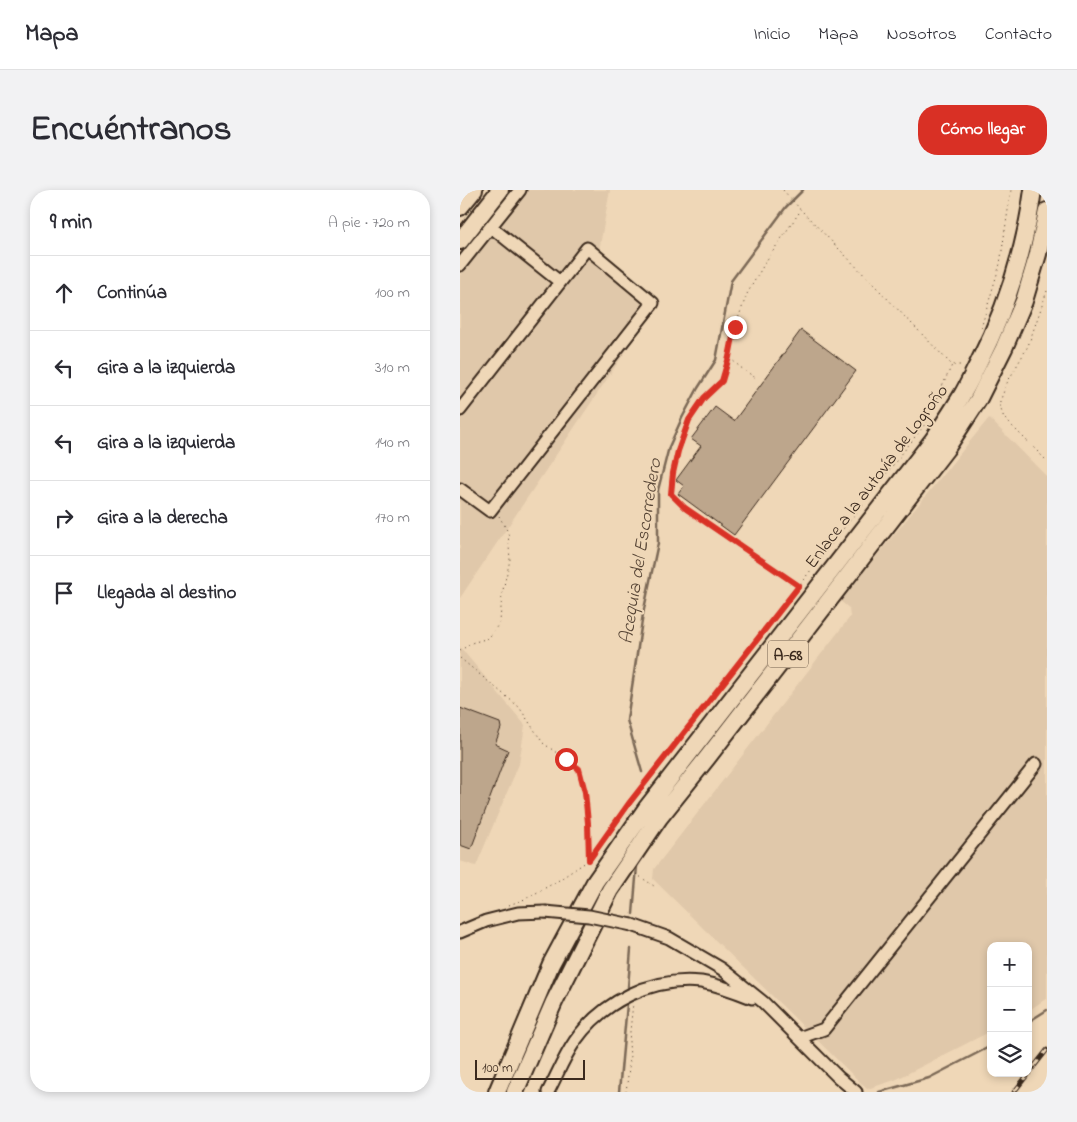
<!DOCTYPE html>
<html lang="es">
<meta charset="utf-8">
<style>
:root{--surface:#fff;--page:#f2f2f3;--text:#2b2b33;--muted:#7c7c81;--line:#e1e1e2;--accent:#d93025}
body{margin:0;font-family:"Indie Flower",sans-serif;background:var(--page);color:var(--text)}
.controls{position:absolute;right:15px;bottom:15px;display:grid;overflow:hidden;border-radius:10px;box-shadow:0 2px 8px #0003}
.controls button{width:45px;height:45px;display:grid;place-items:center;padding:0;border:0;border-bottom:1px solid var(--line);background:var(--surface);color:var(--text);font:25px sans-serif}
.scale{position:absolute;left:15px;bottom:12px;width:110px;box-sizing:border-box;padding-left:5px;border:2px solid #3b2a1e;border-top:0;font-size:14px;line-height:18px;white-space:nowrap;color:#3b2a1e;-webkit-text-stroke:4px #efd7b7;paint-order:stroke}
.stop{position:absolute;width:15px;height:15px;margin:-11px;border:4px solid #d93025;border-radius:50%;background:#fff}
.stop.end{background:#d93025;border-color:#fff;box-shadow:0 1px 5px #0008}
.list{margin:0;padding:0;list-style:none}
h2{display:flex;justify-content:space-between;align-items:center;height:65px;margin:0;padding:0 20px;font-size:21px}
h2 small{font-size:16px;font-weight:400;color:var(--muted)}
.list li{display:grid;grid-template-columns:32px 1fr auto;gap:15px;align-items:center;box-sizing:border-box;height:75px;padding:0 20px;border-top:1px solid var(--line)}
.list b{display:block;font-size:19px;white-space:nowrap}
.list em{font-size:16px;font-style:normal;color:var(--muted)}
.icon{flex:none;width:28px;height:28px;fill:none;stroke:currentColor;stroke-width:2;stroke-linecap:round;stroke-linejoin:round}
.map{position:relative;flex:none;width:587px;height:902px;overflow:hidden;border-radius:20px}
header{display:flex;align-items:center;gap:30px;box-sizing:border-box;height:70px;padding:0 25px;background:var(--surface);border-bottom:1px solid var(--line)}
header strong{font-size:24px}
nav{display:flex;gap:28px;margin-inline-start:auto;font-size:18px}
.intro{display:flex;align-items:center;justify-content:space-between;box-sizing:border-box;height:120px;padding:0 30px}
h1{margin:0;font-size:35px}
.button{padding:12px 22px;border-radius:20px;background:var(--accent);color:#fff;font-size:18px;font-weight:700}
main{display:flex;gap:30px;padding:0 30px}
aside{flex:1;background:var(--surface);border-radius:20px;box-shadow:0 2px 8px #0003}
.map>svg:first-child{display:block}
.built{fill:#e0c8aa}
.lines{fill:none;stroke-linecap:round;stroke-linejoin:round}
.stream{stroke:#7c6956;stroke-width:2.5}
.building{fill:#bda68c;stroke:#3b2a1e}
.minor-casing{stroke:#3b2a1e;stroke-width:15}
.highway-casing{stroke:#3b2a1e;stroke-width:20}
.path{stroke:#3b2a1e;stroke-width:1;stroke-dasharray:1 4;stroke-linecap:butt}
.minor{stroke:#efd7b7;stroke-width:11}
.highway{stroke:#efd7b7;stroke-width:16}
.rail-casing{stroke:#3b2a1e;stroke-width:4.5}
.rail{stroke:#efd7b7;stroke-width:2.5;stroke-dasharray:8;stroke-linecap:butt}
.minor-bridge-casing{stroke:#3b2a1e;stroke-width:15;stroke-linecap:butt}
.minor-bridge{stroke:#efd7b7;stroke-width:11}
.route{stroke:#d93025;stroke-width:6}
.labels{text-anchor:middle;stroke-width:4;stroke-linejoin:round;paint-order:stroke}
.shield{fill:#efd7b7;stroke:#715e4c;stroke-width:1}
.shield-label{font-size:16px;font-weight:bold;fill:#3b2a1e}
.street-label{font-size:18px;fill:#3b2a1e;stroke:#efd7b7}
.water-label{font-size:19px;font-style:italic;fill:#564435;stroke:#efd7b7}
</style>
<header>
<strong>Mapa</strong>
<nav><a>Inicio</a><a>Mapa</a><a>Nosotros</a><a>Contacto</a></nav>
</header>
<div class="intro"><h1>Encuéntranos</h1><a class="button">Cómo llegar</a></div>
<main>
<aside>
<h2>9 min<small>A pie · 720 m</small></h2>
<ul class="list">
<li><svg class="icon" aria-label="ahead" viewBox="0 0 24 24"><path d="M12 20V5M6 11l6-6 6 6"/></svg><div><b>Continúa</b></div><em>100 m</em></li>
<li><svg class="icon" aria-label="left" viewBox="0 0 24 24"><path d="M17 20v-9H6M10 6l-5 5 5 5"/></svg><div><b>Gira a la izquierda</b></div><em>310 m</em></li>
<li><svg class="icon" aria-label="left" viewBox="0 0 24 24"><path d="M17 20v-9H6M10 6l-5 5 5 5"/></svg><div><b>Gira a la izquierda</b></div><em>140 m</em></li>
<li><svg class="icon" aria-label="right" viewBox="0 0 24 24"><path d="M7 20v-9h11M14 6l5 5-5 5"/></svg><div><b>Gira a la derecha</b></div><em>170 m</em></li>
<li><svg class="icon" aria-label="arrive" viewBox="0 0 24 24"><path d="M6 21V4h12l-3 4 3 4H6"/></svg><div><b>Llegada al destino</b></div></li>
</ul>
</aside>
<div class="map">
<svg width="587" height="902" viewBox="0 0 587 902">
<rect width="100%" height="100%" fill="#efd7b7"/>
<filter id="ink" filterUnits="userSpaceOnUse"><feTurbulence type="fractalNoise" baseFrequency=".02" numOctaves="2"/><feDisplacementMap in="SourceGraphic" scale="10" xChannelSelector="R" yChannelSelector="G"/><feConvolveMatrix kernelMatrix="1 2 1 2 8 2 1 2 1" color-interpolation-filters="sRGB"/></filter>
<g filter="url(#ink)">
<path class="built" d="M65 0H150L139 61 200 110 0 408V85Z
M529 228 587 287V808L568 821V756H531V841L435 890 407 899 193 689 194 679 390 427 389 418 380 411Z
M0 457 65 535 59 574 16 676 0 671Z"/>
<g class="lines">
<path class="stream" d="M182 582 167 530 183 424 198 353V300L209 257 222 228 238 198 256 170 271 91 326 17 343 0
M173 724 177 676
M168 797 171 759
M568 832 587 820
M159 902 167 814
M419 902 469 888 531 856"/>
</g>
<path class="building" d="M341 140 396 181 274 345 218 304 224 296 216 290 241 256 231 249 255 217 274 231Z
M0 518 40 533 41 538 35 554 48 560 11 659 0 655Z"/>
<g class="lines">
<g class="minor-casing">
<path id="minor" d="M31 37 100 92
M0 75 60 0
M0 220 127 58 193 113 30 321 0 299
M172 735 209 748 262 779 303 812 378 887 396 902
M0 742 26 731 58 723 85 722
M339 848 364 839 576 574
M88 902C97 885 104 867 115 851 143 811 192 787 241 792 259 795 275 801 292 808"/>
</g>
<g class="highway-casing">
<path id="highway" d="M0 17 14 0
M0 51 40 0
M37 902 91 774 135 692 186 619 473 250C483 235 493 220 502 205 508 195 513 184 518 174 546 119 565 61 573 0
M55 902 94 812 150 700 199 628 247 568 486 259 518 210 544 158 564 111 578 64 587 21"/>
</g>
<path class="path" d="M323 0 341 20 492 175H503
M587 101 568 156 547 193 539 214 544 228 587 271
M521 138 540 74 551 0
M270 168 280 177 297 189
M338 395 225 318 211 304 213 283 218 261 229 230 244 208 261 191 269 167 275 137 287 104 306 71 341 20
M0 461 11 453 29 448 40 432 42 404 50 370 48 342 39 326
M0 468 59 517 83 553 119 579 125 602 128 633 129 669
M176 684 194 696
M49 715 65 709 96 692 129 670 170 612 465 234 492 175
M166 902 170 869 169 851 173 813
M578 902 587 890"/>
<use href="#minor" class="minor"/>
<use href="#highway" class="highway"/>
<g class="rail-casing">
<path id="rail" d="M554 902 587 860"/>
</g>
<use href="#rail" class="rail"/>
<g class="minor-bridge-casing">
<path id="minor-bridge" d="M85 722 129 726 172 735"/>
</g>
<use href="#minor-bridge" class="minor-bridge"/>
</g>
</g>
<g class="lines" filter="url(#ink)">
<path class="route" d="M106 569 119 579 125 602 128 633 129 670 170 612 339 396 225 318 211 304 213 283 218 261 229 230 244 208 262 191 269 167 275 137"/>
</g>
<g class="labels">
<rect class="shield" x="308" y="450.5" width="40" height="27" rx="4"/>
<g class="shield-label">
<text x="328" y="470">A-68</text>
</g>
<g class="street-label">
<text transform="translate(416 286) rotate(-53)" y="6">Enlace a la autovía de Logroño</text>
</g>
<g class="water-label">
<text transform="translate(179 361) rotate(-81)" y="7">Acequia del Escorredero</text>
</g>
</g>
</svg>
<div class="controls">
<button>+</button>
<button>−</button>
<button><svg class="icon" aria-label="layers" viewBox="0 0 24 24"><path d="M12 4l9 5-9 5-9-5zM3 14l9 5 9-5"/></svg></button>
</div>
<div class="scale">100 m</div>
<div class="stop" style="left:106px;top:569px"></div>
<div class="stop end" style="left:275px;top:137px"></div>
</div>
</main>
